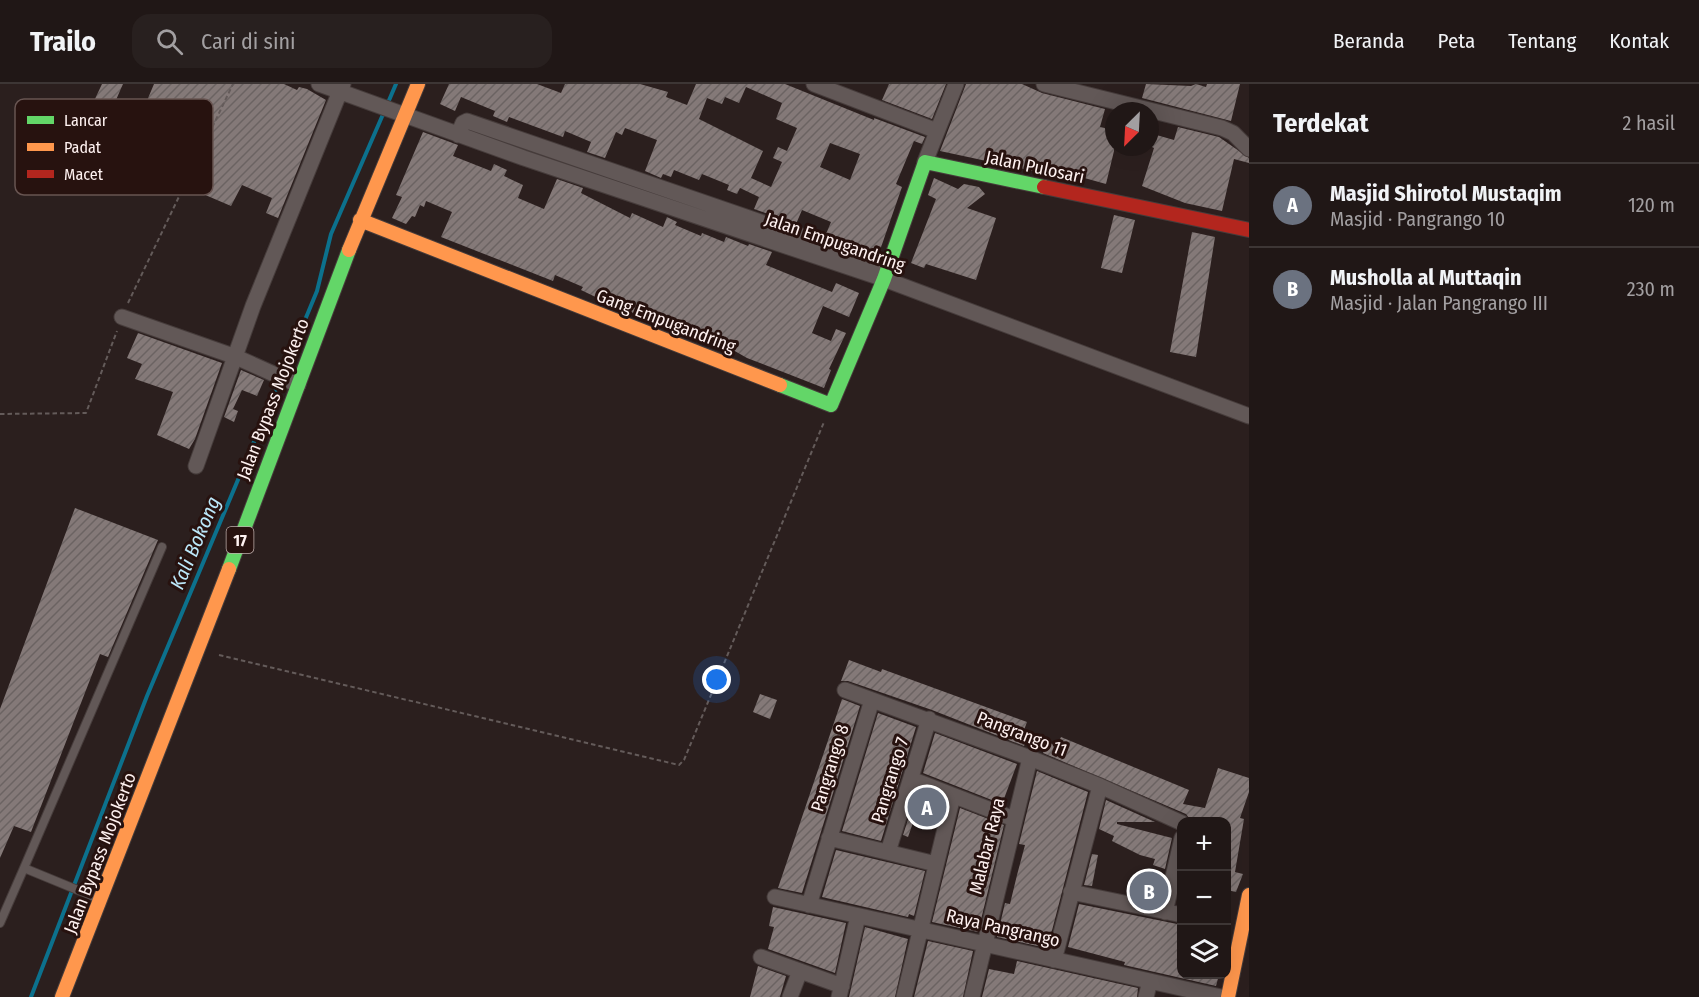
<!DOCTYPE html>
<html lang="id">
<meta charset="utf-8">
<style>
:root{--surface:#201716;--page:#28201f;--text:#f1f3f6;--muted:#a29fa1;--line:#3d3635;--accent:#d93025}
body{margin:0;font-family:"Fira Sans Condensed",sans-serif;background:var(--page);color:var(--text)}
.controls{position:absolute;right:18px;bottom:18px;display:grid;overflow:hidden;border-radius:12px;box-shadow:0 6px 24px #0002}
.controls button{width:54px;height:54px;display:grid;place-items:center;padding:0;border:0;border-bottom:2px solid var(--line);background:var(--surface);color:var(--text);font:30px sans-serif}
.compass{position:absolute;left:1105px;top:18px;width:54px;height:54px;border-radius:50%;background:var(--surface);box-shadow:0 6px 24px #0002;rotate:204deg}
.you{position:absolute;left:717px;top:596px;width:21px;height:21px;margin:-15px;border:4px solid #fff;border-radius:50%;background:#1a73e8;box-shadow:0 0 0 9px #1a73e833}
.badge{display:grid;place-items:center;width:39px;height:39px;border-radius:50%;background:var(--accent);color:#fff;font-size:20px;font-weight:700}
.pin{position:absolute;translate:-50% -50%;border:3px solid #fff;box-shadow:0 2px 6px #0006}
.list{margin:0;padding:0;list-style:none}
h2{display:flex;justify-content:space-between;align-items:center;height:78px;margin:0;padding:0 24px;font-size:26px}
h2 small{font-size:20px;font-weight:400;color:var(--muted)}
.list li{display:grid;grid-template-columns:39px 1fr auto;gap:18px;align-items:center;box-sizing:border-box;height:84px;padding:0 24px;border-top:2px solid var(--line)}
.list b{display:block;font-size:22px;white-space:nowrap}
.list p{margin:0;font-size:20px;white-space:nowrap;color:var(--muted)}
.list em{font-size:20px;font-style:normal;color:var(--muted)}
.icon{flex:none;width:33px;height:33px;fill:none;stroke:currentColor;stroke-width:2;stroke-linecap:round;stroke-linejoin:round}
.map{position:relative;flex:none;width:1249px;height:913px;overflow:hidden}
header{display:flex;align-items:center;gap:36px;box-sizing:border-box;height:84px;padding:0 30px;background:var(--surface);border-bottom:2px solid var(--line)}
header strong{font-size:28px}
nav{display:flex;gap:33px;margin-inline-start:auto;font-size:21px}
.search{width:420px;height:54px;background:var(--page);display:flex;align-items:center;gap:15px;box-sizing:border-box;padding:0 21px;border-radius:18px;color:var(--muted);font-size:22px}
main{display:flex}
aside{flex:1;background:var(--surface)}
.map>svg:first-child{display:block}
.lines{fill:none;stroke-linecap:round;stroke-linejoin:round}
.stream{stroke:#0c718d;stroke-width:4}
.building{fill:url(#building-hatch);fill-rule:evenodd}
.lane-casing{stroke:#463c3b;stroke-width:10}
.street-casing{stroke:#463c3b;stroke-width:17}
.fast-casing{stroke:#463c3b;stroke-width:16}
.slow-casing{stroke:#463c3b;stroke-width:16}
.jam-casing{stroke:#463c3b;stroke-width:16}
.path{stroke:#645b5a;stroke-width:2;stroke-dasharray:4.5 3;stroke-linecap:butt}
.lane{stroke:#625857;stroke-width:8}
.street{stroke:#625857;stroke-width:15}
.fast{stroke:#63d668;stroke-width:14}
.slow{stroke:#ff974d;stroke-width:14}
.jam{stroke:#b3261e;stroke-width:14}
.labels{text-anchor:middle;stroke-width:6;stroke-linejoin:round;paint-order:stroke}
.shield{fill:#27120f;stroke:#beaeac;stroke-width:1.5}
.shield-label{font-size:16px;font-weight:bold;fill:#fef1f0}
.street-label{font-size:18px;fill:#fef1f0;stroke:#27120f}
.water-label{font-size:20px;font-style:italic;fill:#bce8fa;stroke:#27120f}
.key{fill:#27120f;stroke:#685552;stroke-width:1.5}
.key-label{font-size:16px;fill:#fef1f0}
</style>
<header>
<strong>Trailo</strong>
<div class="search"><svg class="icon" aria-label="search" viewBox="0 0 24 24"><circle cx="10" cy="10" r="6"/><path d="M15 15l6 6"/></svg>Cari di sini</div>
<nav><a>Beranda</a><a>Peta</a><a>Tentang</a><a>Kontak</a></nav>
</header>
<main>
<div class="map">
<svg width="1249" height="913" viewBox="0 0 1249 913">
<defs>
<pattern id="building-hatch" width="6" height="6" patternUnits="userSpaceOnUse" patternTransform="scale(1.5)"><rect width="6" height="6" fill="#847978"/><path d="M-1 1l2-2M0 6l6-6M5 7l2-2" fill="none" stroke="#6b6362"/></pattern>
</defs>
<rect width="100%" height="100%" fill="#2b1f1e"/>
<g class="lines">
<path class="stream" d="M387 21 396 0
M283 289 317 207 331 150 384 28
M31 913 147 612 280 296"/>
</g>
<path class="building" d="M102 0H123L112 25 94 17Z
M154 0H284L297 6 299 3 307 5 326 16 278 134 266 129 272 114 242 101 231 122 189 104 209 60 193 53 195 49 161 33 164 27 146 19Z
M449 0H537L561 9 565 0H640L668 8 666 13 687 21 696 0H785L874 36V34L925 53 922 60 914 57 896 100 902 103 879 169 826 150 831 138 802 126 796 140 754 125 759 113 740 104 737 110 727 106 729 101 702 90 699 96 674 86 671 93 663 90 661 94 645 87 657 56 625 44 622 51 616 48 605 74 587 68 591 58 565 47 563 53 509 33 507 38 493 32 495 27 461 13 455 27 440 20ZM746 3 782 19 776 35 797 44 787 67 778 63 773 74 782 78 771 103 751 94 763 67 699 35 707 14 722 20 725 13 739 19ZM830 59 860 70 850 96 820 83Z
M889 0H946L932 35 882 16Z
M966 0H1022L1042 9 1105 25 1100 43 1114 46V67L1106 100 1070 90V92L1053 87 1052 91 940 67Z
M1146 0 1191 2 1196 0 1206 3 1207 0H1240L1231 37 1142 14Z
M1178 43 1219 53 1249 74V79L1234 75 1222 127 1185 119 1142 102 1154 64 1150 62 1153 50 1174 56Z
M423 48 458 61 453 72 491 87 494 80 507 86 504 92 523 101 518 114 544 125 557 95 583 104 581 109 630 134 632 129 663 143 667 133 677 138 675 141 701 152 702 149 724 158 726 153 748 162 749 160 772 168 766 181 832 208 836 199 859 209 849 233 823 222 812 249 831 257 836 245 846 249 829 285 831 286 824 304 747 274 733 266 736 260 711 249 707 258 608 219 581 206 583 203 555 191 553 197 441 153 452 128 426 117 424 123 420 121 415 133 412 132 406 140 392 134 402 113 396 111Z
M934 94 958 105 964 100 979 103 985 110 967 124 996 134 976 196 926 180 924 184 911 179 936 115 928 111Z
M1114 131 1135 136 1122 189 1101 184Z
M1192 148 1215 153 1196 273 1170 268Z
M138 249 222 279 195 355 189 365 157 351 173 308 135 295 142 280 127 274Z
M241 286 264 296 257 312 242 306 233 325 238 327 234 338 224 333Z
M75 424 158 456 108 573 100 570 31 748 14 742 0 774V625Z
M849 576 881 588 882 585 1027 638 1024 646 1030 648 1024 662 932 626 848 597H841Z
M760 610 777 616 770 635 753 628Z
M842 615 860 622 802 809 778 804Z
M878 629 916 643 881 757 842 747Z
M935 649 1017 680 1002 720 923 689Z
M1061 653 1189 706 1183 720 1205 724 1218 684 1249 694V708L1240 734 1244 735 1235 788 1243 790 1236 808 1227 806V738H1192L1186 730 1043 669 1048 658 1057 662Z
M1037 687 1088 708 1049 858 1043 856 1042 863 997 853 1005 819 1010 820 1017 791 1025 761 1019 760Z
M917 708 942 717 935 744 914 736 908 753 903 751Z
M1106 716 1155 738H1117V740L1172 754 1165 785 1153 781 1155 775 1140 771 1112 757 1114 752 1099 745Z
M960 724 1004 741 978 848 932 838Z
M836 766 925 787 914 832 909 830 908 833 822 813Z
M1092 770 1098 771 1092 802 1084 801Z
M1148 793 1160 806 1158 816 1143 813 1135 805Z
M1079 820 1182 841V891H1219L1216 902 1124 881 1125 878 1068 863Z
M773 823 846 839 835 889 768 865 774 843 769 842Z
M865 843 908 855 895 913H849Z
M928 857 973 867 963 913H914Z
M1017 877 1138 904 1137 913H982L989 885 1014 890Z
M758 882 786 892 780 913H750Z"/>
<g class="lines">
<g class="lane-casing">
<path id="lane" d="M24 784 162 463
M0 839 24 784 97 814"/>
</g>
<g class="street-casing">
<path id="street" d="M319 0 524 74 884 195 1249 332
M814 0 937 47
M1044 0 1222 44 1233 49 1249 65
M458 51 463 39 467 37 888 182
M925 78 956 0
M122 233 236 273 298 301
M196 382 253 222 343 0
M845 606 1030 674 1100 702 1182 739
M911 695 1014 735
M829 754 936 780
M888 768 929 635
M1071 808 1182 831
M775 813 1221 913
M809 821 872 616
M1165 828 1182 754
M761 873 842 902
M1054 876 1100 702
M790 913 800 887
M839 913 858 832
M904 913 953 712
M972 913 1030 674
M1146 913 1150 897"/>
</g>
<g class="fast-casing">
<path id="fast" d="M780 301 831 321 884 195 925 78 1044 103
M229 485 349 166"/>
</g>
<g class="slow-casing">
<path id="slow" d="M360 136 780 301
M349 166 418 0
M62 913 229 485
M1228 913 1249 811"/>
</g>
<g class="jam-casing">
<path id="jam" d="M1044 103 1249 146"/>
</g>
<path class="path" d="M128 219 233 0
M0 330 86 329 117 247
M219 571 679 681 684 676 824 338"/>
<use href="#lane" class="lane"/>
<use href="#street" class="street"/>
<use href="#fast" class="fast"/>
<use href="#slow" class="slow"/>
<use href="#jam" class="jam"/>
</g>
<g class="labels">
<rect class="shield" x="226.5" y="443" width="27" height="26" rx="4.5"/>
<g class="shield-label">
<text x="240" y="462">17</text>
</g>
<g class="street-label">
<text transform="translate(1035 83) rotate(12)" y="6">Jalan Pulosari</text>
<text transform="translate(835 158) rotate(19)" y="6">Jalan Empugandring</text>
<text transform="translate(666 237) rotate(21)" y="6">Gang Empugandring</text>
<text transform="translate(273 315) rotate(-69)" y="6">Jalan Bypass Mojokerto</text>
<text transform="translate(1022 650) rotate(21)" y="6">Pangrango 11</text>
<text transform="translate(830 684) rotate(-73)" y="6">Pangrango 8</text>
<text transform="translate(890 696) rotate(-73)" y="6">Pangrango 7</text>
<text transform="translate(987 762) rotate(-76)" y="6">Malabar Raya</text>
<text transform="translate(100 769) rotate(-69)" y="6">Jalan Bypass Mojokerto</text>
<text transform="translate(1003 844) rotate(13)" y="6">Raya Pangrango</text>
</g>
<g class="water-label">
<text transform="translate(195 459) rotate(-67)" y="7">Kali Bokong</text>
</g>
</g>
<rect x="15" y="15" width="198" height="96" rx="9" class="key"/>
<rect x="27" y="32" width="27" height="8" fill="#63d668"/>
<rect x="27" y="59" width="27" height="8" fill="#ff974d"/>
<rect x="27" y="86" width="27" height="8" fill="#b3261e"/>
<g class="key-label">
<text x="64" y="42">Lancar</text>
<text x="64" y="69">Padat</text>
<text x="64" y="96">Macet</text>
</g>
</svg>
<div class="controls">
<button>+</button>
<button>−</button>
<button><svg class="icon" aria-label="layers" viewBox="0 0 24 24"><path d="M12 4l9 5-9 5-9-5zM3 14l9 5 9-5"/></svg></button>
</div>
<svg class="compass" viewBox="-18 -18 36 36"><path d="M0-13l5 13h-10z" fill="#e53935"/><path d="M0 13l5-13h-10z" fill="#a29fa1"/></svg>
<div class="you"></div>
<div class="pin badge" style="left:927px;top:723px;background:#6b7280">A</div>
<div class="pin badge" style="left:1149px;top:807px;background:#6b7280">B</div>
</div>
<aside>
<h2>Terdekat<small>2 hasil</small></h2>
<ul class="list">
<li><span class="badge" style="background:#6b7280">A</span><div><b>Masjid Shirotol Mustaqim</b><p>Masjid · Pangrango 10</p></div><em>120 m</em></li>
<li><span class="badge" style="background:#6b7280">B</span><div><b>Musholla al Muttaqin</b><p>Masjid · Jalan Pangrango III</p></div><em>230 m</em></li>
</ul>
</aside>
</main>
